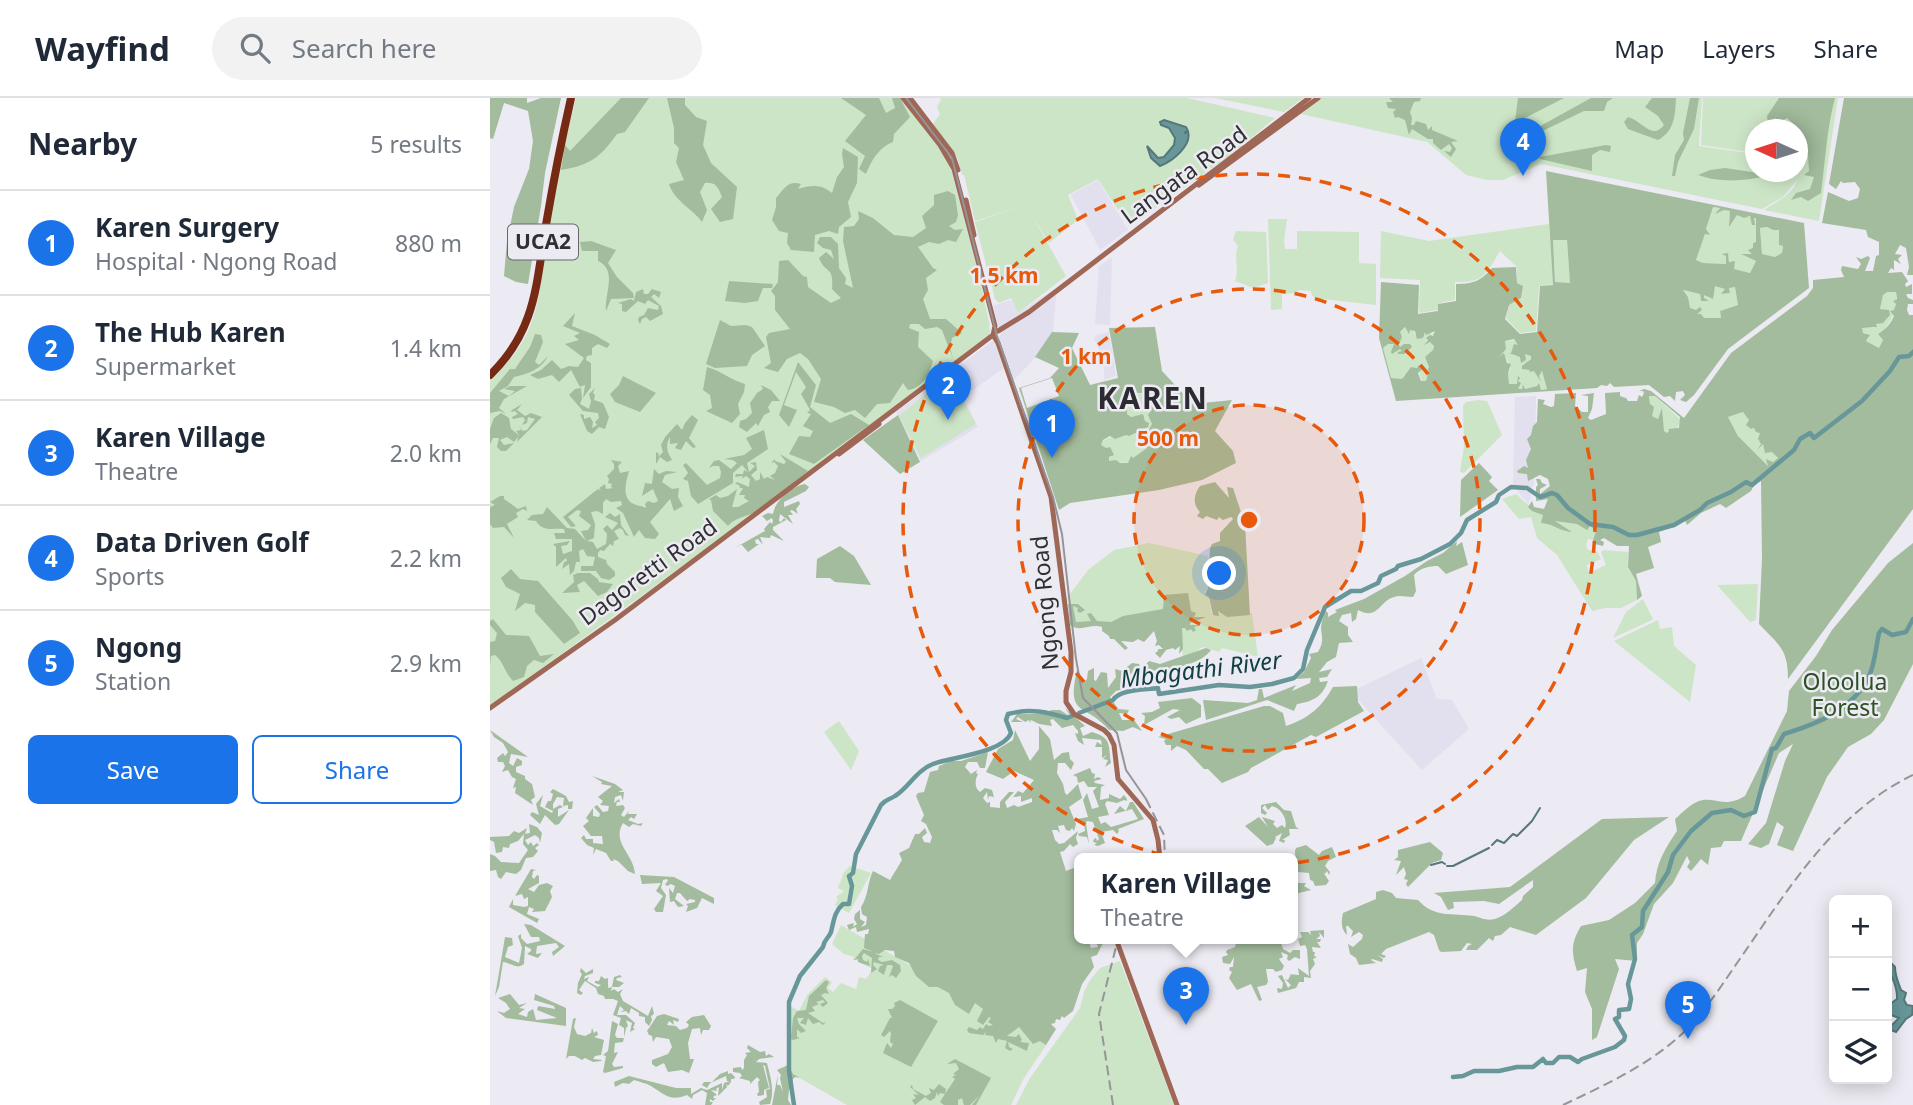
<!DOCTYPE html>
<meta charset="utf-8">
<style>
:root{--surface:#fff;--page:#f2f2f3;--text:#1f2937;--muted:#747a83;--line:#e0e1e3;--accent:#1a73e8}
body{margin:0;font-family:"Noto Sans",sans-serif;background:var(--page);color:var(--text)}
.controls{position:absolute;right:21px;bottom:21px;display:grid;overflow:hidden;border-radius:10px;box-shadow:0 4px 18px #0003}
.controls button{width:63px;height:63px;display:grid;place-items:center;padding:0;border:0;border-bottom:2px solid var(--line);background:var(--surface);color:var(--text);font:35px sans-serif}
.compass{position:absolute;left:1255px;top:21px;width:63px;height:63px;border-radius:50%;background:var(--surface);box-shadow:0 4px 18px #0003;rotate:273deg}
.you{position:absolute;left:730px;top:476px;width:24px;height:24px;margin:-18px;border:5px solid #fff;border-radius:50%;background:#1a73e8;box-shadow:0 0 0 10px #1a73e833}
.badge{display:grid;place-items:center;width:46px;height:46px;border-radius:50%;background:var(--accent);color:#fff;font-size:23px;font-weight:700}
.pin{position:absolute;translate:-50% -58px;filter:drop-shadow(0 2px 4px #0008)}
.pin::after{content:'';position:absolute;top:37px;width:24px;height:21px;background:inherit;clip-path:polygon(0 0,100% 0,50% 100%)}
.popup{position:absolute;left:584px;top:755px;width:224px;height:91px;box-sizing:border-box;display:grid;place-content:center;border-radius:10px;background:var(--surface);filter:drop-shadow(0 2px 5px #0005);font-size:23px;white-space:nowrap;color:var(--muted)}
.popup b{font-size:26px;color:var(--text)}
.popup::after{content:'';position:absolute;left:50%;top:100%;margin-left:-14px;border:14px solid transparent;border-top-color:var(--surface)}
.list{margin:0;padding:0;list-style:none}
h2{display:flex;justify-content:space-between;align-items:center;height:91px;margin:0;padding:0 28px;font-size:30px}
h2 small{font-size:23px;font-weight:400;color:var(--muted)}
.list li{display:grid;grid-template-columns:46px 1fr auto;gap:21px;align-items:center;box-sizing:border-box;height:105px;padding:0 28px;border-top:2px solid var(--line)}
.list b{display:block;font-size:26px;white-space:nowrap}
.list p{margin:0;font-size:23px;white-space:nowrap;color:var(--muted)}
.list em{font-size:23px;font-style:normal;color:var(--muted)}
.actions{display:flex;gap:14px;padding:21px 28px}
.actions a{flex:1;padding:16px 0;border:2px solid var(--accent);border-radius:10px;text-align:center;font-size:24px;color:var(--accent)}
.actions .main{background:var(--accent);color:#fff}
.icon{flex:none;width:38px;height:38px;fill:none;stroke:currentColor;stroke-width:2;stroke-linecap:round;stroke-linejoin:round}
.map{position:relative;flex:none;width:1423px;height:1007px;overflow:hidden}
header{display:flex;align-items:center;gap:42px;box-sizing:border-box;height:98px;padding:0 35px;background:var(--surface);border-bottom:2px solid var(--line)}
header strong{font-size:33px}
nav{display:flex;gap:38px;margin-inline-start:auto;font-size:24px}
.search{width:490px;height:63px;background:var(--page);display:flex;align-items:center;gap:18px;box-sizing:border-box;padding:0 24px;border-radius:38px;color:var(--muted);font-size:26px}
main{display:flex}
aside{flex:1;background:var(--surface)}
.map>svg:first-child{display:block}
.built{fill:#e2dfef}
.green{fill:#cde5c7}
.forest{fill:#a3bc9d;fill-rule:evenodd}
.water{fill:#679799;stroke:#56787a;stroke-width:2}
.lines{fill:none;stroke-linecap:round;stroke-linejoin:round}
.stream{stroke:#56787a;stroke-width:2}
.river{stroke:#679799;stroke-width:4.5}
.secondary{stroke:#9e6756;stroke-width:5}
.highway{stroke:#762a13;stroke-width:8}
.tram{stroke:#96949a;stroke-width:2}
.rail{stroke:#96949a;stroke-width:2;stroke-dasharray:10 5;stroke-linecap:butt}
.ring{fill:none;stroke:#e8590c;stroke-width:3.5;stroke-dasharray:12 9}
.labels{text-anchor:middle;stroke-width:5;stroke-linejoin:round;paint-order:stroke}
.shield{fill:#eceaf2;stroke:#68676c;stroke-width:2}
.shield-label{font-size:21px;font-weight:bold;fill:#302f32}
.street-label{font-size:23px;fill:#302f32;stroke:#eceaf2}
.park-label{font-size:23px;fill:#2d5124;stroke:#eceaf2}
.water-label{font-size:24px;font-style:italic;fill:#134143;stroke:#eceaf2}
.district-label{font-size:30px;font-weight:bold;letter-spacing:2px;fill:#2d2b32;stroke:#eceaf2}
.centre{fill:#e8590c;stroke:#eceaf2;stroke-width:3.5}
.ring-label{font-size:21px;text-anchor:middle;font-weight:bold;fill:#e8590c;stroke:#eceaf2;stroke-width:5;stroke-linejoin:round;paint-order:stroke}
</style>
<header>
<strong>Wayfind</strong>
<div class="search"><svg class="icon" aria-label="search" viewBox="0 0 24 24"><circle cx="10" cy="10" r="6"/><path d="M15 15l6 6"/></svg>Search here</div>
<nav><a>Map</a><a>Layers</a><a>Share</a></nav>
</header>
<main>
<aside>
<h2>Nearby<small>5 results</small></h2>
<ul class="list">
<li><span class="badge">1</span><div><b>Karen Surgery</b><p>Hospital · Ngong Road</p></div><em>880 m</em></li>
<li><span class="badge">2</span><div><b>The Hub Karen</b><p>Supermarket</p></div><em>1.4 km</em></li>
<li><span class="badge">3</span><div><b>Karen Village</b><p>Theatre</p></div><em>2.0 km</em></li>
<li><span class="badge">4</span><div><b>Data Driven Golf</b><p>Sports</p></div><em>2.2 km</em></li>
<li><span class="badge">5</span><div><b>Ngong</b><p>Station</p></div><em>2.9 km</em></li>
</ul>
<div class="actions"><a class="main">Save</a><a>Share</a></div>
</aside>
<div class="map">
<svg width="1423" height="1007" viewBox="0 0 1423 1007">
<rect width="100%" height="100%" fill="#eceaf2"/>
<path class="built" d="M608 82 638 132 610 152 581 97Z
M622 159 620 227 605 226 609 168Z
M563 192 566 199 563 233 547 258 521 285 514 270 473 299 488 329 431 363 406 314 511 237 503 208 521 202 528 215Z
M619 234 626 278 614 282V263L604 240 607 237Z
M1046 298 1044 387 1039 392 1041 398 1038 406 1023 387 1025 299Z
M931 560 947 601 962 602 979 631 932 672 861 594Z"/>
<path class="green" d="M86 0H412L459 62 488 173 499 224 500 236 235 437 0 608V283C12 270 26 257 34 241 50 213 51 179 56 148 64 98 73 49 86 0Z
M450 0H697L785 20 746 53 639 129 608 81 578 97 588 122 559 145 543 119 576 178 528 215 521 200 509 205 505 201 485 124 530 108 485 123 474 77H472L468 61 443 26 450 16 447 9 451 2Z
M725 0H813L794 14Z
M830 0H1212L1209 48 1265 56 1266 74H1308V32H1266L1265 55 1211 47 1213 0H1348L1329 123 1274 112C1286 104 1303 97 1307 82L1293 99 1272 111 1051 66 1013 82H997L976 77 928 36 937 44 811 16Z
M1223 109 1240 113V127L1247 117 1267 120 1266 144 1263 156 1253 157 1266 163 1260 175 1243 171 1244 163 1240 164 1237 155 1236 166 1213 165 1206 162 1215 136 1219 137 1216 131Z
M778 121H797L794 143 795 151H807V133L869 134V165L886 166V207L824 200 820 193 809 192 806 195 792 196V211L781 212Z
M1059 126 1063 186 1049 188 1046 233 1030 235 1016 220 1019 207 1031 200 1033 188 1027 185V169L1010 153C996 176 994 185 965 184V202L949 205 948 212 929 215 930 182 890 180 891 133 939 143Z
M1277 129 1283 132H1289L1293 148 1292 155 1285 159 1272 156 1270 130Z
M746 133 776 134 778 185 763 190 745 183C750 170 743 160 748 148L743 142Z
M1063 142H1077L1080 185 1065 184Z
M1225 187 1235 191 1232 196 1240 195 1239 190 1245 189 1248 207 1230 213 1231 220H1214L1205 216 1206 212 1200 211 1198 199 1192 192 1210 196 1211 203 1214 196 1220 200Z
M1397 194H1406C1407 216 1401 222 1390 239L1393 242 1389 250 1376 243 1379 240 1376 235H1372L1371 230H1384L1386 225H1390L1396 213 1390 211 1393 196Z
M917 228 918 234 922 231 926 237 932 238 935 234 943 236 945 232V236L939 238 935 245H944L943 252 935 260 938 261 940 271 938 276 950 261 967 265 966 278 947 286 948 292H946L943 283 941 284 937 281 938 276 936 283 932 284 928 270 921 269 918 275 913 278V282L901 280 893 250 898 246H905L903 255 910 250 913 253 922 249 910 250V234Z
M1050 240 1049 254 1051 257 1049 272 1044 271 1046 270 1044 266 1049 260V257L1045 256 1032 270 1044 272 1051 282 1049 278 1052 273 1057 291 1050 292 1047 288 1035 291 1033 286 1032 291 1027 292V286H1019L1018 275 1021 270 1014 256 1010 260 1009 256 1014 253 1015 243Z
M450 284 455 304 473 303 486 326 431 360 409 318Z
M655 295 660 303 661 312 659 314 662 326 655 339 657 350 637 365 617 363 622 357 620 351 612 350 610 345C622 335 636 340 651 333L655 323 653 317 640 319 637 316 636 297Z
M1159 298H1165L1191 322 1187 331H1179L1177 336 1174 333 1176 345 1183 352V359L1188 357V368L1181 370 1178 359 1170 346 1173 344 1167 341 1164 333 1170 328 1173 315 1172 312 1168 321 1162 318Z
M988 302 997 303 1012 337 974 375 970 374 974 349 973 308 976 304Z
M1253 314 1259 321 1257 327 1270 334 1271 346 1268 350 1273 346 1276 352 1274 353H1282L1288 361 1283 364H1278L1279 369 1248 338 1238 319Z
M1026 396 1045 413 1089 421 1106 432 1103 442 1098 441 1096 447 1098 452 1107 453 1111 461 1097 467 1099 475 1116 467 1111 454 1114 452 1138 454V469L1146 483 1147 502 1131 510H1115L1102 513 1067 457 1047 440 1041 419 1029 421 1012 401Z
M659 445 718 458V490L715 493V497L719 499 722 517 727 516 731 511 736 517 740 516 736 515V497L730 496 740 490 741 487 745 486V503L741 506 750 501 757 503 756 509 752 506 753 515H762L768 559 732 550 729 554 713 549 693 561 690 529 701 517 674 513 626 526H585L577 500 598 472 624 452Z
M1268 486 1266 522 1260 524 1227 487Z
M1153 501 1163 521 1162 522 1123 540 1136 514Z
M1168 522 1170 531 1182 529 1184 548 1206 567 1200 604 1124 543Z
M349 623 369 653 361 672 334 634Z
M360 768 381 775 359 815 345 807 348 801 346 799 354 793 348 790 354 774Z
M351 827 478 901 472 895 476 890 478 889 480 897 483 898 491 895 497 906 495 908 489 904 486 905 557 946 534 980 521 1007H357L301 975 300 908 309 913 317 897 335 879 342 884 338 890 343 894 351 885 366 891 369 879 376 881 383 871 368 864 367 862H363L364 859 354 856 342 846Z
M630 863 684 1007H526L540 980 590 910 594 894 600 882 610 870Z"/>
<path class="forest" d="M0 0H37V5L51 0H71L55 75 51 108 38 186 26 184 14 178 17 143 24 109 39 71 43 43 38 13 14 5 3 41 0 40Z
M131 0H159L135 34 127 36C110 60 100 67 71 72L75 47 80 53Z
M177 0H195V7L206 19 217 23 213 47 221 65 247 89 243 121 230 124 221 111 232 99C228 89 226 84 215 85L210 94 217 112 212 124C201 109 185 104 179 86L194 82 186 64 189 50 184 45V30Z
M351 0H389L396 15 405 10 402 0H410L420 19 404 36 403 44C389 49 381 63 376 76L369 71 375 58 355 43 376 17Z
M899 0H931L930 3 924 4 920 14 922 20 921 27H924L926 23 936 26 938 32 942 28V32L968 43 961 44 966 51 961 59 954 53 960 54 962 50 959 46 951 52 943 45V41H938L922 31 919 37 915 22 908 19 905 20 903 14 906 11 898 10 896 4H903Z
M1028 0H1074L1035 20 1024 31Z
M1101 0H1123L1117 4 1114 13H1094L1036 41 1034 37Z
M1162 0H1186C1185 17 1185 33 1168 42L1138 31 1134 24 1138 19C1151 22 1162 43 1174 27L1168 18 1155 9Z
M1200 0H1209L1204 31 1188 64 1185 78H1182L1185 57 1194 42 1193 35Z
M1289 0H1345C1337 28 1335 65 1331 95L1318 103 1311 99 1301 102 1306 95 1320 91 1324 79 1314 77 1319 73 1318 56 1308 46V32L1303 31 1307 29 1297 20 1289 24 1285 20 1278 25 1277 18Z
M1354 0H1423V177H1417L1419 169 1416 150 1410 147 1405 156 1412 157 1408 161 1411 166 1404 162V172L1401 170 1398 175 1412 174 1418 183 1415 186 1416 189 1422 186V196H1416L1418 200 1423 202V206H1418L1417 212 1419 217H1423V411L1298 581C1298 551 1289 547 1269 526L1272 461 1271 383 1264 387 1261 393 1236 410 1230 406 1211 415 1197 427 1194 420 1185 428 1169 434 1171 444 1158 449 1164 470 1146 476 1152 498 1147 502 1146 483 1138 469 1139 448H1127L1114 440 1110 442 1114 444 1113 448 1105 446 1103 442 1106 433 1100 428 1097 432 1087 426 1065 423 1082 434C1071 434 1062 425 1051 425L1053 417 1042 413 1038 409 1042 403 1044 409 1054 411 1058 401 1046 403V389L1048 387 1046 381H1050L1052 385 1057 387 1050 391V396L1060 388 1058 381 1050 377 1038 383 1037 376 1028 375 1027 373 1034 368 1038 370 1036 362 1041 351 1037 341 1041 337 1043 328 1047 324 1048 301 1055 302 1053 306 1061 309 1064 308 1065 296 1086 295 1085 308 1092 314H1098V298L1091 297 1104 295 1102 311 1098 320 1101 322 1116 316 1115 295 1130 294V298L1136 300 1138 303H1147L1149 297 1152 299 1154 295 1153 293H1149L1154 291 1161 293 1194 320 1241 255 1317 198 1323 190V182L1354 179 1351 172 1352 168 1368 171 1371 166 1366 159 1371 161 1378 158 1380 160 1375 173H1383L1386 158 1389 157V144L1378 139 1376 132 1332 125 1338 94 1359 103 1368 100 1370 91 1365 84 1353 85 1351 83 1346 91 1339 86ZM1397 194H1406L1407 201 1403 203 1406 206 1404 212 1400 213 1404 218C1400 227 1396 231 1388 236L1393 242 1389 250 1376 243 1380 237 1373 235 1372 230 1387 229 1386 226 1393 225 1400 217 1399 212 1390 211 1393 197ZM1159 298H1165L1190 319 1189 330 1178 331 1179 333 1177 335 1174 333 1172 310 1168 321 1162 318 1164 309 1160 306ZM1253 314 1259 322 1256 327 1261 331 1264 330 1266 334 1270 335 1268 341 1271 346 1267 352 1273 346 1275 355 1282 354 1288 360 1283 364 1276 361 1278 368 1248 338 1238 319Z
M1116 47 1121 48 1120 54 1110 52 1102 57V73L1050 61V59L1055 58Z
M353 50 368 59 367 85 358 104 361 119 349 129 348 136 339 133 325 137 324 154 301 152 297 145 298 135 289 133 282 122 286 109V100C294 91 298 82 311 86L308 91C321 87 331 86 342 95L347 79 354 69 352 56Z
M1235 70 1275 76 1277 78C1254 83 1230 85 1208 77L1220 72Z
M1056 73 1314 125 1319 190 1238 251 1204 297 1196 304 1190 302 1195 297 1193 293 1186 294 1185 303 1180 298 1174 299 1159 287 1124 289 1120 285 1117 288 1111 287 1107 290 906 303 889 240 891 184 929 187 928 216 948 213V206L966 203V186C983 186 991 183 1002 170L1026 169 1027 185 1033 188 1031 200 1019 207 1015 221 1030 236 1047 234 1050 188 1063 187ZM1223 109 1230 110 1225 116 1234 112 1240 113 1239 129 1247 117 1254 120 1260 118 1262 127H1265L1264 120H1266V144L1263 145V150L1258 152 1262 156H1251L1266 163 1260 175 1244 171 1245 163 1239 164 1238 155 1232 156 1236 158V166L1213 165 1206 162 1215 136 1220 137 1216 131ZM1277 129 1283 132H1289V147L1293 148 1292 155 1285 159 1272 156 1270 130ZM1063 142H1077L1080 185 1065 184ZM1225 188 1235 191 1231 196 1240 195 1239 190 1245 189 1248 207 1230 213 1231 220H1214L1211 216H1207L1212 212 1210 209 1206 212 1200 210 1198 199 1193 192 1210 196 1211 203H1219L1214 200V197L1223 201ZM915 229 919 236 920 232 925 233 927 241 933 240 935 234 936 237 945 233 943 238 940 237 936 240 938 242 934 247 940 244 944 248 943 252 935 259 939 269 937 273 939 272 936 283H931L928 275 932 271 929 267 927 270 921 269 912 281 901 280 893 250 898 246H904L901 254 902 256 910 251 912 253 908 254V256H914L922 249 920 246H914L910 249 909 246 912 239 910 234ZM1024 241 1028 247 1024 246 1021 255H1019L1030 259 1031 265 1036 262 1035 256 1041 258V261L1032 268V271L1040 272 1039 274 1044 273 1051 284 1049 278 1052 273 1057 291 1051 292 1049 285 1047 288 1035 291 1033 286 1032 291H1028L1031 285 1028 283 1030 280 1028 278 1027 286H1019L1018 275 1021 266 1017 265 1014 255 1009 259 1016 251 1015 243Z
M458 93 465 97 468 117 466 124 459 128 465 132 473 131 466 144 458 142 449 146 439 144 428 149 443 170 447 172 436 180 438 192 433 201 440 221H456L472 235 462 240 460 250 463 261 452 232 447 229 435 231 429 226H420L419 230 429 234 428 249 443 263C439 276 433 290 418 292L413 285 400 305 387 306 375 320 365 312 355 315 344 309 324 304 331 281 318 261 310 255 297 261 288 274 274 270 281 265 276 239 279 235 300 231 285 212V198L281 193 288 184 289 163 298 162 313 178 317 179 318 189 341 205 351 200 342 191C344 167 335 176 329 160L336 154 344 161 341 152 333 150 327 145 330 139H341L348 146 349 170 356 180 355 186 363 190 353 143 354 129 364 128 369 121 368 113 383 120 404 137 423 139 436 130 432 118 444 107V97Z
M101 143 126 152 118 165 127 179 143 195 144 200 121 201 116 213C114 196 128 172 108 163V153H92L90 144Z
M239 183 283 186 282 190H273L268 203 255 205 235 203Z
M153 191 154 196H158L162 191 171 194 169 200 164 196 161 199 171 208 173 216 160 223 156 219 152 221 150 226 148 222 149 219 154 217 158 210 168 212 169 208 158 202 155 206 148 203 136 214 132 213V206L128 205 141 201 144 203 146 194Z
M85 215 82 228 105 237 120 246 117 250 108 246 102 250V257L97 258 96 262 101 265V289L93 300 95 287 90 289 81 272 69 284 62 277 48 281 40 277 51 272 62 262 71 271 79 268 88 269 94 260 75 246 89 242 84 238 90 235 73 228Z
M230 222 241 228 256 227 262 229 275 248 262 257 257 268 225 270 216 266Z
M665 229 672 273 703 306 742 302 725 333 743 353 746 365 712 382 669 392 580 405 569 412 529 290 560 280 569 270 545 259 562 234 589 235 582 250 600 287 628 280 619 230ZM562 280 569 298 537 310 531 290ZM647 295H655L660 303 661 312 658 317 662 326 655 339 657 350 643 360 641 358 638 365H630L626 362 619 363V359L624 357 620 349 616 350 611 347 613 342 620 338 625 341 636 337 639 338 658 329 659 325 655 323 653 316 641 319 637 316 636 297Z
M45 236 51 237 53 244 45 264 49 267 58 258C52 271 38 276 24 279L18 288 9 293 19 298 25 293 14 291 20 288H37L14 301 9 310 16 316 10 313 0 315V295L20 271H25L40 249Z
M308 264 326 287 320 309 340 325 361 316 379 327 324 366 299 356 309 338 320 339 323 333 313 328 321 316 317 315 320 312 311 296 316 289 306 274 294 307 307 312 299 329 289 317Z
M217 269C231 273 241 282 255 286L254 294 248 306 250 316 242 325 216 313 222 310 220 297 213 292Z
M133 278 166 295 150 314 125 304 120 296 129 287Z
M271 287 281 292 290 303H282L278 309 280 314 274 317 268 328 266 325 257 334 249 329 250 323 256 321 262 315 260 305 267 295 273 291Z
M91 290 92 301 90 306 99 311 101 303 99 296 105 290 103 295 105 297 104 302 113 305 119 319 115 331 109 329 102 336 97 333 90 316 94 317V321L100 319 103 324 102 330 107 327 105 324 109 320 108 315 93 313 79 297 85 291Z
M32 306 27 312 35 318 41 315 52 319 27 344 28 339 24 344 17 339 10 342 14 347 24 345 16 353H11L7 349 9 340H3L0 346V331L4 320 11 315 19 320 21 331 30 338 26 333 31 332 29 329 33 333 37 332 45 321 38 319 37 325 32 327 35 322 33 319 23 321 22 319 28 316 25 313 21 314 22 312Z
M202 317 208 322 199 340 206 349 203 350 196 343 191 352 185 350 188 345 180 346V339C175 348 177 354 182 362L177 364 170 359 166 366V354L169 356 168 359 173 354 171 347 175 339 187 326 192 332 195 325Z
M408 317 430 364 410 376 373 342Z
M274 332 278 351 257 365 259 374 265 368 260 365 266 364 267 372 261 377 266 383 270 381V374L274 381 277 379 285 382 280 378 285 375 288 368 284 364 281 365 285 361V363L294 366 296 364 290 356 318 373C301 386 285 400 268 412 258 419 245 419 238 428L223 413 221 402 219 401 226 397 230 400 238 398 247 391 242 409H248L259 403 254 400 255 397H249L253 390H250L249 387 245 386 247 384 259 389 260 381 256 378 251 381 253 378 245 379 246 376H253L254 372 258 374 252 367 243 375V385L208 406 201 398 198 383 193 381 198 375 193 367 196 365 217 387 230 380 231 374 229 368H223L219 370 224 363 229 362 241 371 247 365 243 362 234 361 254 357 262 351 256 340Z
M121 362 132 364 128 368 130 375 139 373C136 384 131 400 144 406 148 408 152 408 156 410L155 406 158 403 164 405 168 403 163 391 152 398 155 385 162 386 164 371 169 376 176 373 187 374 175 377 172 384 182 391 189 390 188 399 193 408 184 413 180 401 160 424 169 436 165 441 155 440 149 432 144 439 133 415 126 410 132 407 131 403 121 404 116 401 113 405V416L107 413 101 414 105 426 104 440 97 443 103 444 107 451 116 446 117 436 113 431 117 427 122 432 128 425 115 419 120 415 125 419 130 416 131 427 139 438 135 437 133 432 130 430 124 433 129 441 124 443 123 448 120 446 114 453 110 452 108 455V459L116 462 117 466 125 474V478L119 482 111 480 106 473H91V468H103L105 459 97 458 93 451 89 453 90 464H86L84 473 80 477 79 466 72 471 74 464 77 463 76 460 66 469V449L63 446 80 443 77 447 71 448 73 456 82 453V441H66L64 435H75L74 431C63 430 52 434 46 423L37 422 42 417 53 416 57 409 77 430 85 431 96 443 91 433 98 432 101 427 89 418 91 413 87 412 78 419 86 428 81 429 73 419 104 394 108 391 111 393 109 390 115 386 116 391 123 390 121 389 122 386 118 385 119 381 117 378 124 371V366Z
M989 365 1002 379 999 383 1008 392 970 419 971 382Z
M725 384 739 400 737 389 743 390 755 426 760 517 737 519 728 513 729 518 723 517 719 499 715 497 718 490 720 450 722 446 730 443V435L743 421 741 419 733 422 729 419 727 422 716 418 713 421 707 418 710 414C702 406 704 396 710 388Z
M315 386 319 389 316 393 294 404V409L309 403 310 406 306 411 308 416 302 412 300 413 303 417H298L303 426 290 416 289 423 291 424 294 420 296 422 283 429V432L294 443 281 437 280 440 270 439 273 447 268 441 265 442 266 446H269L258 454 251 446 243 451 275 433 274 431 280 424 282 426 283 423 282 420 277 423 272 418 278 415 283 416C285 403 301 388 315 386Z
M10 398H14V401L28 411 36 408 37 413 33 411 26 415 28 419 17 426 24 440 14 429 3 430 0 426V409L5 407 0 404Z
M967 443 966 448 972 444 978 467 956 476 948 468C939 468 930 470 924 477L926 493 923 499C916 499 910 497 904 499 889 503 888 523 868 512L866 521 862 524 861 515 852 517 849 523 858 529V537L863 544 849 545 846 559 837 564 829 574 842 571 837 579 829 580 830 584 838 583C832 599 824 603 807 606L804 613 777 602 716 622 713 602 758 605 767 602 769 591H772L774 600 806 587 802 593 820 585 821 580 806 581 814 574 821 560 819 556 828 554C834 544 832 540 831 530 831 524 834 518 835 512L838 515V519L847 514 845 512 874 501 915 478 937 463 953 455Z
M1423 445V566L1394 622 1381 636 1358 649 1337 679 1303 753 1287 747 1294 729 1287 724 1279 746 1271 750 1258 746 1276 725 1295 663 1303 646 1289 655 1251 743H1234L1231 749 1221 750 1218 767 1211 761 1201 773 1197 769 1200 764 1197 758 1183 785 1164 806 1153 836 1147 845V863L1125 861 1129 871 1107 939 1102 942V911L1095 894 1097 870 1087 873C1081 854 1081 845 1091 828L1119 822 1145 805 1165 785C1166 765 1176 749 1187 733L1185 721C1192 715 1200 706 1209 703 1225 698 1233 711 1255 698L1297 613 1299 593 1326 558 1342 532 1398 465Z
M350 448 364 458 381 487 345 484 340 480H326L327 461Z
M21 471 30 481 48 483 83 523 90 535 74 546 45 514V507L35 505 25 513 30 496 16 489 11 480Z
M88 475H100L108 481 109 484 123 486 117 494 108 498 94 483 87 487 90 494 72 495 84 484 83 477Z
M698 495 701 513 706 515 704 519H716L700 525V527H711L704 529 706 532 703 534 701 531 697 533 695 530H692L693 551 689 556 690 548 685 552 683 550 676 552 670 560 665 555 668 553V551H673L669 547 665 548 667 543 664 533 654 544 648 541 643 544 631 543 638 550 635 552 624 541H620L619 538 612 533V529C601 525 590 535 580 527L578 506H588L595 512 590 515 587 513 588 510 583 508 586 524 601 523 597 516 601 515 607 523 621 524 633 518 673 511 674 497Z
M3 521 16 537 39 538 50 558 64 556 53 565 44 562 37 568 34 579 23 583C15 575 13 563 5 557L1 558 0 568V544L5 543 7 535 0 527V523Z
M716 550 721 552C710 566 694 566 679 573 668 567 664 575 653 577L645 573 636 580 645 576 650 580 639 584 634 591 626 593 620 599 628 611 639 612 637 616 629 615 632 622H644L652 633 643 629 633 633 619 632C595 604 576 621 587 572L593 580V586L597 581 598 573 604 570V582L606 583 611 574 617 575 618 590 626 579 625 571 632 573 642 565 649 566 652 571 659 563 670 566Z
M867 588 868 604 874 613 826 639 821 637 761 670 758 674 732 685 718 671H714L696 652 687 648 681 653V647H676L674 643 676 641 668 639 774 608H780L793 615 796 628C819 620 831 610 843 589Z
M702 600 711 607V619L696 626 689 619 681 621 677 619 690 612 683 611 654 627 655 618 651 615 662 614 670 610 668 604Z
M575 610 595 628 590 630 593 638 602 634C622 640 618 646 621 665L615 669 618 662 613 661 617 657 612 660V649H605L607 644 612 647 611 642 592 640 594 647 588 643 585 635 588 636V633L583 627 572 630 563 621 560 622 562 628 549 626 541 622 540 625 539 622 535 624 528 619 526 621 533 624H521L527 616H551L562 612H570L581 619Z
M549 628 560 641 564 662 572 655 579 654 580 661 584 665 581 672 575 665H568L567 675 573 686 575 695 577 697 588 686 592 700 579 709 586 726 584 733 582 730 580 733 576 732 574 727 568 728 570 735 567 732H562L565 742 569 746 574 745 588 733 586 740 588 746 583 749 580 746 574 753 570 754 576 773 589 768V841H598L601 850 608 849 606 844 608 841H620L621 845 614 843 607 857 601 859 604 869 592 886 583 913 574 920 572 918 570 922 566 921 565 925 561 926 566 931 556 947 550 943 543 946 529 929 517 938 526 939 529 936 532 942 530 944 539 945 537 953 518 944 519 949 523 951 520 953 515 950 517 943 508 941 506 945 503 938 495 937 496 934 493 937 479 935 477 932 479 929 487 932 490 929 493 931 496 926 499 928 503 927 498 924 501 920 499 919 493 927 487 923 493 911 485 905 479 916 465 907 459 895 448 889H439L426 878 419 865 405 859 404 853 395 852 389 856 384 855 393 859H389L388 862 392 864 402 862 410 867 411 873 406 880 402 877 399 879 403 868 401 867H397L394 877 388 873 390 868 394 867 384 864 383 867 387 871 381 875 382 860 374 855 372 858 373 862 377 864 378 861 380 868 368 864V861L364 862 373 851 384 854 374 850 375 836H378L379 831 367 834 366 829 359 832 357 827 364 825 363 829 367 826 364 821 365 816 370 812V821L375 824 371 829 376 827 377 819 372 816 371 809C379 797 377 785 383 773L400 782 412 762 409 755 419 750 425 736H429L435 730 437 735 432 739 434 744 440 745 442 739 436 726 431 723 434 717 426 698 428 695 434 694 440 674 448 672 449 668 461 663H471L498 654 495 670H490L487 664H478L475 669 481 676 487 672 486 675 488 676C485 681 484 690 490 694L495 690 502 692 504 699 499 698 498 702 497 694 493 700 497 705 500 704V709L510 710V704L519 694H524L515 704 517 710 524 707 528 709 542 704V700L531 704V698L523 699 528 693 533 695 544 682 524 673 513 681 496 674 508 651 523 642 525 632 540 663 549 651Z
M0 632 38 659 21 656 19 665 23 668 27 660 32 663V667L26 669V674L35 678V681L42 686 45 699 41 702 43 707 25 695 26 689 23 690 26 681 22 679 18 672 12 674 15 668 13 664H8L7 660 13 655 15 658 18 654 13 645 4 639Z
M600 670 602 675 605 676 604 681 608 679 612 681 604 683 605 685 615 687 611 689 610 702 619 700V696L630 701 634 697 637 701V703L634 702 627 705 617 703 615 706 619 717 608 719 611 726 615 724 621 729 648 721 642 711 624 716 630 708 636 713 640 704H643L654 721 628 731 629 733 627 736 623 732 611 734 615 745 608 748 604 747 607 745 603 744 604 741 606 740 607 743 609 741 603 724 597 723 596 725 599 746 597 739 589 738 588 736 595 733 594 724H587V721L598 719 593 702 597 695 602 711 609 709 603 693 607 689H598L594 683 588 685 587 679 583 677Z
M102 678 125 686 133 692 128 694H134L133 703 131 697 125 699 124 705 129 701 130 704H127L126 708 133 707 135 710 131 717 134 719 139 713 138 716H147L144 721 141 719 138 722 148 726 153 725 151 728 143 726 139 729 133 725C121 745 144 756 145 776L138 773 128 763 123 761 124 763H121L116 755 106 751 103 757 104 750 97 747 91 740 94 737 96 741H103V745L113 746 112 738H101L93 728 99 723 96 720 103 710V718L109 719 110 716 104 709 107 707 113 714 118 713 119 708 110 707 113 703 108 699 122 688 111 686 112 684Z
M63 691 76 698 79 704 83 703 82 711H78V707L73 708 74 700 67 699 63 706V711L70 707 73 709 68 711V719L79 712 69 726 65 727 55 717 50 726 40 717 42 714 49 717 46 706 53 697 50 708 62 715 63 713 55 709 58 703H61L63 696 60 694Z
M786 704 794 712 801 713 806 729 809 731H799L800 737 792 742H795L794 745 789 743 792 735 785 739 786 740 783 746 777 748 755 728 769 719 778 729 772 719 785 723 783 726 787 730 792 727 795 730C798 721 791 710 782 708L778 712 775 707 772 710 777 715 775 717 771 715V707Z
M1179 719 1144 742 1096 800 1046 837 1020 829 1011 837 1005 838 1003 843 999 840 987 852H976L978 848 982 846 977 845 971 853 951 854 949 852 944 837 939 834 896 851 891 856 896 858 894 860 887 857 893 861 892 864 882 861 881 862 886 865 869 867 866 860 860 856 858 846 863 849 872 841 873 837 869 834 861 839 863 833 858 828H856L857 837C851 831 851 824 853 815L886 801V794L893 792 902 795 906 800 928 802C944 820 962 815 984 818 992 820 996 823 1005 821 1015 818 1024 809 1032 802L1033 798 1043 789V782L1009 806 994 803 963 804 964 810 958 812 951 799 944 795 1020 789 1112 721Z
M39 726 47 729 52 735 50 745 49 740 45 737 35 742 38 747 41 744 43 748 47 745 49 747 45 750 48 753 43 759 36 760 31 772 26 776 16 774 11 781 8 779 6 772 0 773V756L5 758 11 764 29 765 38 752 33 746 34 736 28 743 20 746 19 750 13 749 12 754 6 755 4 744 0 742V739L19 738 24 733 29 735 37 730 35 736 40 735Z
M940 744 953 755 951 762 942 765 918 789 916 786 918 782 914 781 916 776 914 769 906 777 911 763 904 762 908 759V752Z
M816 747 829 757 832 753 842 749 846 759 838 763 835 768 840 774 839 777 837 773 835 776 833 774 839 783 836 787 825 788 823 783 820 782 819 775 808 774 806 777V785H816L814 788 821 792 805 796 803 773 806 771 805 753 806 750Z
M41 771 46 772 43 773 42 779 44 781 47 777 49 778V785L38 791 44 794 49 787 57 785 63 788 60 793 62 799 55 813 42 814 44 811 39 809 37 816 49 821 47 825 19 809 23 801V807L34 809 38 808V799L34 801 32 796 25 798Z
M150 777 184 779 224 800V806L212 800 207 810 196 814 198 808 196 806 205 804V802L200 801 197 803 190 795H187L185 801 194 808 188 809 184 803 180 804 179 790 183 795 185 788 181 786 177 788 175 786 178 783 177 781 173 782 171 790 176 797 173 814H166L164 811 173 798 166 793 171 785 152 786Z
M34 826 41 827 75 848 63 858 62 854 69 849 66 845 47 848 46 856 52 855 48 860 37 856 41 853V851L35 848 34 866C27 872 21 865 13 864L9 889 5 898 15 839 22 840 23 847 18 849 15 859 29 865 32 850 28 838 31 836V840L37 846 50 843 49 839H41Z
M834 832V840L829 834 830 838 826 841H831L830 844H827L831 850 822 849 823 854H825L824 858 827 859 823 861 825 866 820 873 821 880 814 879V884H809L806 890 788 895 787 890 792 891 793 885 788 878 792 877 798 890 801 887 795 881 798 882 801 876H798L809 877 808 870 819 878 817 851 815 847 810 848 808 841 812 839 810 834H818L821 837 820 833Z
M747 841H754L753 845 760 841 790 842 793 851 800 855 803 852H810V861L805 859 799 863 797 861 798 857 791 854 793 859 789 861 794 868 792 872 786 874 783 871H776L778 884 776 887 767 889 772 902 769 903 761 886 747 892 739 880 742 874 739 872 740 869H743L744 859 740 866 733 865 732 859 738 857 736 854 737 852 745 849Z
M91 870 96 875 103 871V875L95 878 94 881 99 879 97 883 108 889 111 887 105 885V883H109L111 878 115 881 118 880V890L122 889 124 879 130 877 132 879 127 880 126 882 134 885 129 889H122L121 893 124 891 128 894 133 891 130 896 133 903 158 918 162 908 164 916 161 918 162 922 159 928 155 924V919L149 918V915L141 910 139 916 136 913 130 914 134 912 130 908 127 917H136L145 925 143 930 145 931 140 934 142 925 136 922 138 928 136 930 133 944 125 945 124 955 128 954 122 966 124 969 133 968V970L115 975 113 974 116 958 113 957 118 953 122 923 128 926 125 937 127 940H134V930L129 927 131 920 123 917 128 903 123 901H115L114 898 108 896 106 890 95 883 89 892 93 895 91 897 87 895 88 885 92 876 90 874Z
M336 882 339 884 336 890 339 896 335 895 331 897 338 905 333 909 330 906 335 904 333 902 326 904 329 906 322 909 325 913 318 915 333 925 336 924 333 927 329 924 323 926 318 920 316 927 310 925 314 920H307L309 926 316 933 311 935 307 931V939L310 940 303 942 301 941 303 920 307 913 316 912 319 898Z
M20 896 29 907 37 905 29 910 35 911 28 916 37 919 38 914 43 911 46 922 67 920 47 912 48 908 65 911 64 908 44 902 45 896 76 910V928L16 920 7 913 14 915 20 911 16 905 8 900Z
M410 902 448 923 421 969 393 955 397 945 401 950 403 946 400 944 401 935 400 933 394 939 391 937 400 920H402L398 911H402L405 908 404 905Z
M174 916 189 921 188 924 183 922 184 927 179 923 177 927 186 928 190 932 197 930 199 927 196 924 202 919 214 917 221 928 219 932H213L211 937 210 930 202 931 198 945 200 961H204L199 975 192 972 178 974 174 965 166 969 162 966V962L178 956 182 949 179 941 166 939 163 944 162 938 159 937 157 933 167 918Z
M86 920 84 929 87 936 95 938 101 935 102 930 104 935 107 933 108 937 104 939 114 942 111 957 105 958 103 961 112 962 111 963 103 964 95 960 92 962 85 958H79L76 961 83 921Z
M258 947 270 954 275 953 276 958 279 956 284 959 269 961 266 964 277 965C280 978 285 992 280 1006L270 1007 269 1004 277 999 276 992 280 991 275 968 273 967 279 990 274 992V997L268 998 267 996 269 994 268 984 270 982 267 979 260 986V983L249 980 252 978 250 975 243 974V970L251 969 252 972 254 970V962L257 957 255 955 261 954 257 950Z
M465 961 501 980 486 1007H482L490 997 480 1007H474L472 1000 468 1002V1007H454L450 1004 455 996 450 995 448 998 447 994 445 1000 440 1003 435 999 425 1007 422 1002 426 1000 423 996 429 997 420 989 422 987 423 991 436 998 441 995 439 990 444 992 449 986 456 991 455 996 465 981 462 979 466 977 463 976 469 971 466 965 457 966Z
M298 967 303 976 310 980 305 979 303 981 302 990 299 992 298 1002 301 1007H282L288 976 287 987H290L293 994 290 980 291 977 287 972Z
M238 973V976L241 975 245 979 244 981H241V984L238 988 236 986 237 989 228 998 229 989 226 991 227 993 221 992 227 997 224 998 223 1000H226L223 1003 220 1001V1004H223L221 1007H215L217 995 212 992 203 997 202 1001 197 997C180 1004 174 996 161 988 156 985 149 984 144 982L139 986 133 985 125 989 124 984 139 978 186 990H201V996L211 990 217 992 232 985V992L234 985 240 983H237L236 978 220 985 217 990 212 987 214 984H222L230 976Z"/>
<path class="water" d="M674 22 696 29 698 33 694 35 698 34C702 47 683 63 670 68L661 60 657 48 668 60 674 59 684 47 685 40 679 30 671 27 670 24Z
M1397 861 1405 869C1405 878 1408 884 1411 892L1416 895 1414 902 1417 907 1423 908 1422 917 1416 921 1406 934 1401 932 1400 929 1409 920 1401 917 1400 906 1407 901C1408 884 1398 877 1397 861Z"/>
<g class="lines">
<path class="stream" d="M1002 747 1007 742 1014 745 1023 736 1027 738 1042 723 1050 710
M941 767 952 764 955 766
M957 768H963L999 750"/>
<path class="river" d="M589 615 623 602C630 591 655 592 668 590L669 596 729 587 760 589 782 586 804 580 813 571 817 552 835 509 861 493H871L888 485 891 478 906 471 908 468 931 461 960 446 971 435 977 422 1006 404 1009 397 1021 389 1037 390 1050 399 1062 395 1067 397 1078 410 1100 426 1123 429 1139 437H1147L1184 427 1210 412 1217 405 1241 394 1256 384 1262 387 1304 352 1310 341 1320 335 1324 340 1372 303 1400 273 1409 259 1419 258 1423 254
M963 979 973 978 984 973H1009L1027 969H1043L1053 961 1056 965H1063L1069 959H1080L1088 964 1092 961 1125 949 1134 942 1135 938 1125 921 1129 919V912L1139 911 1141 901 1138 886 1145 861 1142 837 1152 829 1153 813 1178 774 1183 757 1201 733 1222 715 1241 712 1254 718 1265 714 1282 651 1286 650 1294 636C1327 626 1363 612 1379 578 1385 566 1386 548 1389 535L1392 531 1402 537 1416 534 1423 521
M304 1007 299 973V904L310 878 333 849C334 841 339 840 341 834 344 823 344 814 353 806H359L362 788 359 778 363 775 366 756 391 707C396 701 399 702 405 698 418 690 427 672 443 666 461 659 513 655 521 635L516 622 518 616C540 610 557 614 577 620L582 618"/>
<path class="secondary" d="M413 0 450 47 464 71 505 228 503 237 508 245 561 399 581 554V574L576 593V604L584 616 614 632 619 637 624 647 628 681 663 722 668 742 670 761
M420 0 462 55 468 72
M709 87 828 0
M476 102 484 137
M508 233 539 214 819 0
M349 356 389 326
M0 610 125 522 503 237
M626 841 687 1007"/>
<path class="highway" d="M0 277C48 231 46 182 57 121 64 80 72 40 81 0"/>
<path class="tram" d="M416 0 462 60 507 238 563 399 572 436 586 561 593 600 627 635 636 672 656 701"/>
<path class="rail" d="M656 701 674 737 675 761
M623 1007 609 916 628 841
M1073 1007C1117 986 1164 965 1199 929 1217 910 1232 887 1247 865 1296 795 1343 715 1423 677"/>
</g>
<circle cx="759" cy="422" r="115" fill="#e8590c" fill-opacity=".12"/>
<g class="ring">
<circle cx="759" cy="422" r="115"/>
<circle cx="759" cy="422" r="231"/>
<circle cx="759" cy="422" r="346"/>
</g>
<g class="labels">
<rect class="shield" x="18" y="126.5" width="70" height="35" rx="5"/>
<g class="shield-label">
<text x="53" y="151">UCA2</text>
</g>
<g class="street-label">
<text transform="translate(694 77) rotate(-36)" y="8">Langata Road</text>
<text transform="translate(158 474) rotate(-36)" y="8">Dagoretti Road</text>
<text transform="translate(555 505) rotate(-95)" y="8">Ngong Road</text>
</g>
<g class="park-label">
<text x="1355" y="592">Oloolua<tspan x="1355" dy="26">Forest</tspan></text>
</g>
<g class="water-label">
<text transform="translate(711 572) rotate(-7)" y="8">Mbagathi River</text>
</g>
<g class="district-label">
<text x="663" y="311">KAREN</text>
</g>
</g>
<circle cx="759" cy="422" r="10" class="centre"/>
<g class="ring-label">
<text x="514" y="185">1.5 km</text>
<text x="596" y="266">1 km</text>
<text x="678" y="348">500 m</text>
</g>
</svg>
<div class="controls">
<button>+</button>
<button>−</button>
<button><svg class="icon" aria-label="layers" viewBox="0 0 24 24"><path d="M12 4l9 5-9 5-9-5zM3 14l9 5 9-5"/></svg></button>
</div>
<svg class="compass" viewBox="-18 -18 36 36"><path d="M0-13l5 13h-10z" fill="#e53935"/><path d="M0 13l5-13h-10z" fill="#747a83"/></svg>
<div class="you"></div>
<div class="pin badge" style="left:562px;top:360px">1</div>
<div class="pin badge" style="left:458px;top:322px">2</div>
<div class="pin badge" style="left:696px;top:927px">3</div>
<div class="popup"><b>Karen Village</b>Theatre</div>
<div class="pin badge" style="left:1033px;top:78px">4</div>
<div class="pin badge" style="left:1198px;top:941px">5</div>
</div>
</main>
